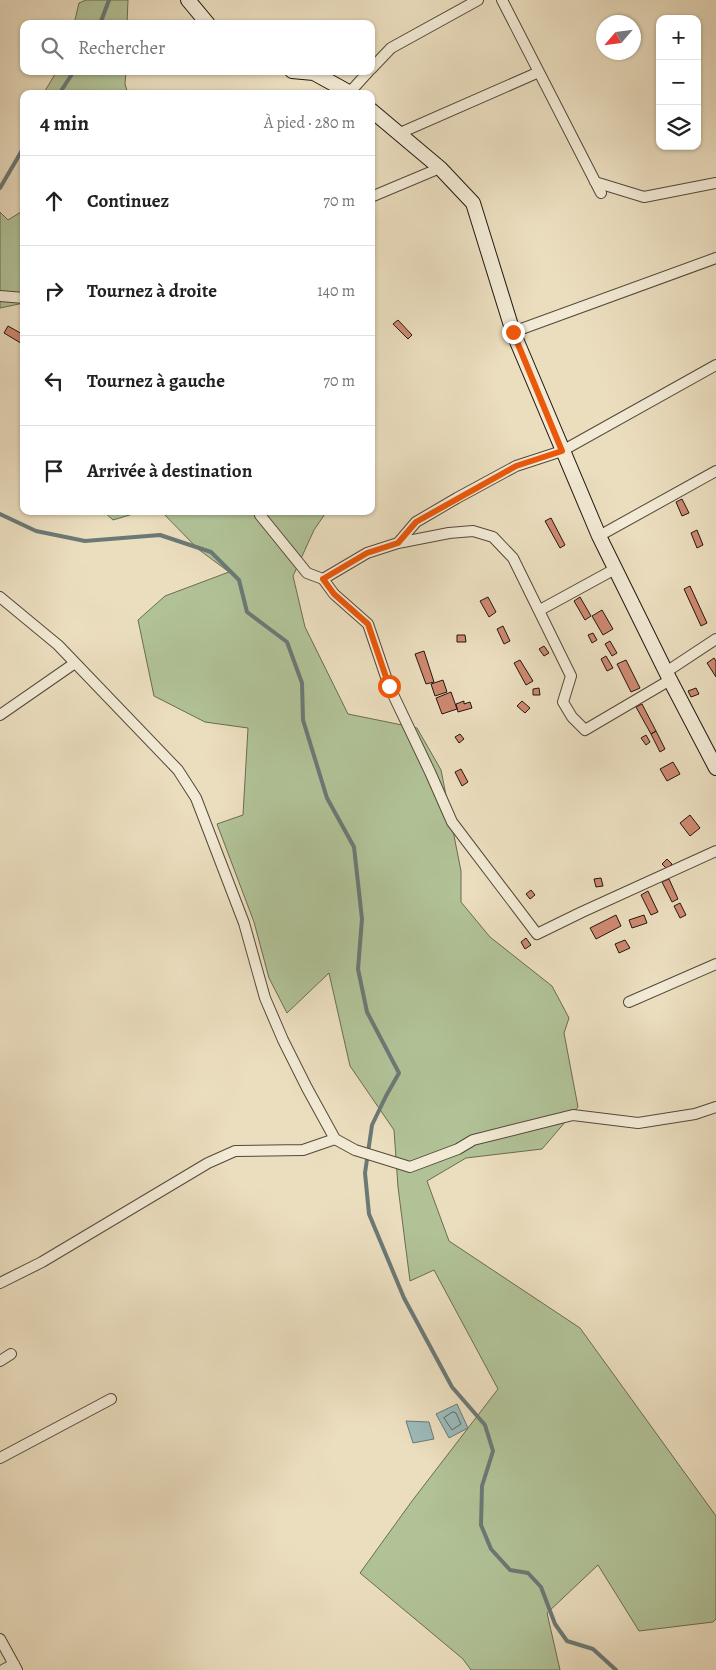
<!DOCTYPE html>
<html lang="fr">
<meta charset="utf-8">
<style>
:root{--surface:#fff;--page:#f6f6f6;--text:#222;--muted:#767676;--line:#e0e0e0}
body{margin:0;font-family:Alegreya,serif;background:var(--page);color:var(--text)}
.controls{position:absolute;right:15px;top:15px;display:grid;overflow:hidden;border-radius:10px;box-shadow:0 1px 4px #0004}
.controls button{width:45px;height:45px;display:grid;place-items:center;padding:0;border:0;border-bottom:1px solid var(--line);background:var(--surface);color:var(--text);font:25px sans-serif}
.compass{position:absolute;left:596px;top:15px;width:45px;height:45px;border-radius:50%;background:var(--surface);box-shadow:0 1px 4px #0004;rotate:242deg}
.stop{position:absolute;width:15px;height:15px;margin:-11px;border:4px solid #ea580c;border-radius:50%;background:#fff}
.stop.end{background:#ea580c;border-color:#fff;box-shadow:0 1px 5px #0008}
.list{margin:0;padding:0;list-style:none}
h2{display:flex;justify-content:space-between;align-items:center;height:65px;margin:0;padding:0 20px;font-size:21px}
h2 small{font-size:16px;font-weight:400;color:var(--muted)}
.list li{display:grid;grid-template-columns:32px 1fr auto;gap:15px;align-items:center;box-sizing:border-box;height:90px;padding:0 20px;border-top:1px solid var(--line)}
.list b{display:block;font-size:19px;white-space:nowrap}
.list em{font-size:16px;font-style:normal;color:var(--muted)}
.icon{flex:none;width:28px;height:28px;fill:none;stroke:currentColor;stroke-width:2;stroke-linecap:round;stroke-linejoin:round}
.map{position:relative;flex:none;width:716px;height:1670px;overflow:hidden}
.search{position:absolute;background:var(--surface);box-shadow:0 1px 4px #0004;left:20px;top:20px;width:355px;height:55px;display:flex;align-items:center;gap:12px;box-sizing:border-box;padding:0 18px;border-radius:10px;color:var(--muted);font-size:19px}
.panel{position:absolute;background:var(--surface);box-shadow:0 1px 4px #0004;left:20px;top:90px;width:355px;height:425px;border-radius:10px}
.map>svg:first-child{display:block}
.green{fill:#b1c297;stroke:#6a6c52}
.water{fill:#9bbabb;stroke:#6b7976}
.lines{fill:none;stroke-linecap:round;stroke-linejoin:round}
.shore{stroke:#5e6864;stroke-width:1}
.stream{stroke:#6b7976;stroke-width:4}
.building{fill:#ce8971;stroke:#22170e}
.street-casing{stroke:#54493a;stroke-width:12}
.secondary-casing{stroke:#22170e;stroke-width:16}
.street{stroke:#f2ead5;stroke-width:10}
.secondary{stroke:#f2ead5;stroke-width:14}
.route{stroke:#ea580c;stroke-width:6}
</style>
<div class="map">
<svg width="716" height="1670" viewBox="0 0 716 1670">
<rect width="100%" height="100%" fill="#ebdebf"/>
<filter id="stains"><feTurbulence type="fractalNoise" baseFrequency=".004" numOctaves="4"/><feColorMatrix values="0 0 0 0 .2 0 0 0 0 .09 0 0 0 0 .02 0 0 0 .5 -.17"/></filter>
<radialGradient id="worn" r=".72"><stop offset=".6" stop-color="#630" stop-opacity="0"/><stop offset="1" stop-color="#630" stop-opacity=".3"/></radialGradient>
<path class="green" d="M86 0H128L127 24H74L79 3Z
M57 71H126L125 84 128 94H43Z
M24 210V303L0 308V212L8 220Z
M103 511H143L113 520Z
M161 511H327L314 530 293 576 305 627 348 714 417 728 441 770 461 871V902L490 937 552 986 569 1018 564 1033 578 1107 542 1149 466 1158 427 1181 449 1241 580 1328 716 1516V1619L713 1622 639 1631 598 1565 547 1613 560 1670H471L463 1659 360 1573 412 1501 498 1389 434 1270 410 1281 398 1187 394 1130 350 1066 329 973 287 1013 269 978 254 922 217 824 243 815 248 728 205 722 154 696 138 620 165 596 229 572 198 549Z"/>
<path class="water" d="M457 1404 468 1428 449 1438 436 1414Z
M406 1421 429 1422 434 1439 413 1443Z"/>
<g class="lines">
<path class="shore" d="M453 1412 456 1413 461 1424 452 1430 444 1418Z"/>
<path class="stream" d="M100 24 109 0
M59 94 74 71
M0 188 24 147
M0 514 36 531 85 541 160 535 211 552 239 580 247 612 287 642 302 683 303 720 327 798 354 847 362 919 358 969 367 1012 399 1073 386 1096 372 1125 365 1173 369 1214 404 1298 452 1387 485 1425 493 1451 482 1486 481 1525 491 1549 510 1570 528 1573 541 1587 555 1624 567 1641 593 1649 616 1670"/>
</g>
<path class="building" d="M398 320 412 335 408 339 393 324Z
M8 326 24 335V345L4 333Z
M682 499 689 513 682 516 676 502Z
M551 518 565 545 560 548 545 521Z
M697 530 703 545 697 548 691 533Z
M690 586 707 623 701 626 684 589Z
M488 597 496 612 489 617 480 601Z
M580 597 591 616 585 620 574 601Z
M602 610 613 629 603 635 592 616Z
M503 626 510 641 504 644 497 629Z
M593 633 597 640 592 643 588 635Z
M457 635H465L466 642H457Z
M610 641 617 653 612 656 605 644Z
M544 646 549 653 544 656 539 649Z
M424 651 434 682 426 684 415 654Z
M606 656 613 668 607 671 601 659Z
M714 658 716 661V677L707 663Z
M520 660 533 681 526 685 514 663Z
M626 660 640 688 631 692 617 664Z
M443 680 447 692 435 696 431 684Z
M539 688 540 695H533V689Z
M696 688 699 694 691 697 688 691Z
M451 692 457 709 442 714 436 698Z
M464 701V704L470 702 472 708 458 712 456 704Z
M522 701 530 708 525 713 517 706Z
M642 704 656 731 651 734 636 707Z
M656 731 665 749 660 752 651 734Z
M460 734 464 739 459 743 455 737Z
M646 735 650 742 646 745 641 738Z
M673 762 680 774 667 781 660 769Z
M461 769 468 782 462 786 455 772Z
M690 815 700 828 690 836 680 823Z
M667 859 672 864 667 869 662 864Z
M601 878 603 886 596 887 594 879Z
M669 879 678 899 672 902 662 882Z
M531 890 535 895 530 899 526 894Z
M648 891 658 912 651 915 641 895Z
M680 903 686 915 680 918 674 906Z
M616 915 621 926 596 939 590 928Z
M644 915 647 923 632 928 629 920Z
M526 938 531 945 525 949 521 942Z
M625 940 630 948 619 953 615 944Z"/>
<g class="lines">
<g class="street-casing">
<path id="street" d="M502 0 601 193
M371 69 391 48 478 0
M350 92 369 71
M400 133 539 72
M595 182 644 197 716 183
M371 197 440 168
M0 296 24 298
M513 332 716 258
M259 511 260 515 307 573 323 579 334 594 368 624 389 686 430 772 452 822 537 934 582 912 716 851
M599 536 716 471
M398 543 416 522 457 498 516 466 562 451 716 365
M323 579 367 553 398 543 449 533 473 531 493 537 513 558 571 676 563 702 572 717 585 730 670 680
M0 597 58 645 178 770 196 798 244 923 265 998 283 1040 307 1088 335 1139 355 1150 410 1167 458 1149 473 1140 573 1115 638 1123 695 1114 716 1107
M540 610 615 569
M666 672 716 639
M0 715 75 663
M629 1002 716 964
M0 1283 42 1262 208 1163 235 1151 303 1150 335 1139
M0 1361 11 1354
M0 1458 111 1399
M0 1639 17 1670
M3 1670 14 1664"/>
</g>
<g class="secondary-casing">
<path id="secondary" d="M188 0 208 24
M292 71 314 73 352 94
M371 110 440 168 473 203 513 332 599 536 670 680 716 768"/>
</g>
<use href="#street" class="street"/>
<use href="#secondary" class="secondary"/>
</g>
<g class="lines">
<path class="route" d="M389 686 368 624 334 594 323 579 367 553 398 543 416 522 516 466 562 451 513 332"/>
</g>
<rect width="100%" height="100%" filter="url(#stains)"/>
<rect width="100%" height="100%" fill="url(#worn)"/>
</svg>
<div class="controls">
<button>+</button>
<button>−</button>
<button><svg class="icon" aria-label="layers" viewBox="0 0 24 24"><path d="M12 4l9 5-9 5-9-5zM3 14l9 5 9-5"/></svg></button>
</div>
<svg class="compass" viewBox="-18 -18 36 36"><path d="M0-13l5 13h-10z" fill="#e53935"/><path d="M0 13l5-13h-10z" fill="#767676"/></svg>
<div class="stop" style="left:389px;top:686px"></div>
<div class="stop end" style="left:513px;top:332px"></div>
<div class="search"><svg class="icon" aria-label="search" viewBox="0 0 24 24"><circle cx="10" cy="10" r="6"/><path d="M15 15l6 6"/></svg>Rechercher</div>
<section class="panel">
<h2>4 min<small>À pied · 280 m</small></h2>
<ul class="list">
<li><svg class="icon" aria-label="ahead" viewBox="0 0 24 24"><path d="M12 20V5M6 11l6-6 6 6"/></svg><div><b>Continuez</b></div><em>70 m</em></li>
<li><svg class="icon" aria-label="right" viewBox="0 0 24 24"><path d="M7 20v-9h11M14 6l5 5-5 5"/></svg><div><b>Tournez à droite</b></div><em>140 m</em></li>
<li><svg class="icon" aria-label="left" viewBox="0 0 24 24"><path d="M17 20v-9H6M10 6l-5 5 5 5"/></svg><div><b>Tournez à gauche</b></div><em>70 m</em></li>
<li><svg class="icon" aria-label="arrive" viewBox="0 0 24 24"><path d="M6 21V4h12l-3 4 3 4H6"/></svg><div><b>Arrivée à destination</b></div></li>
</ul>
</section>
</div>
